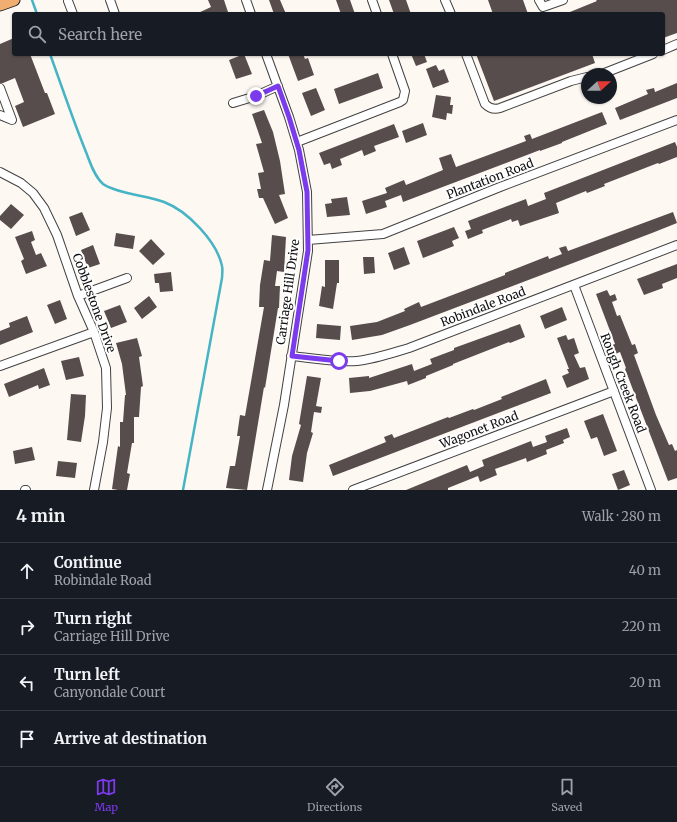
<!DOCTYPE html>
<meta charset="utf-8">
<style>
:root{--surface:#171b24;--page:#242831;--text:#f1f3f6;--muted:#9ea1a6;--line:#363941;--accent:#7c3aed}
body{margin:0;font-family:Merriweather,serif;background:var(--page);color:var(--text)}
.compass{position:absolute;left:581px;top:68px;width:36px;height:36px;border-radius:50%;background:var(--surface);box-shadow:0 1px 3px #0004;rotate:69deg}
.stop{position:absolute;width:12px;height:12px;margin:-9px;border:3px solid #7c3aed;border-radius:50%;background:#fff}
.stop.end{background:#7c3aed;border-color:#fff;box-shadow:0 1px 4px #0008}
.list{margin:0;padding:0;list-style:none}
h2{display:flex;justify-content:space-between;align-items:center;height:52px;margin:0;padding:0 16px;font-size:17px}
h2 small{font-size:13px;font-weight:400;color:var(--muted)}
.list li{display:grid;grid-template-columns:26px 1fr auto;gap:12px;align-items:center;box-sizing:border-box;height:56px;padding:0 16px;border-top:1px solid var(--line)}
.list b{display:block;font-size:15px;white-space:nowrap}
.list p{margin:0;font-size:13px;white-space:nowrap;color:var(--muted)}
.list em{font-size:13px;font-style:normal;color:var(--muted)}
.icon{flex:none;width:22px;height:22px;fill:none;stroke:currentColor;stroke-width:2;stroke-linecap:round;stroke-linejoin:round}
.map{position:relative;flex:none;width:677px;height:490px;overflow:hidden}
.search{position:absolute;background:var(--surface);box-shadow:0 1px 3px #0004;left:12px;right:12px;top:12px;height:44px;display:flex;align-items:center;gap:10px;box-sizing:border-box;padding:0 14px;border-radius:4px;color:var(--muted);font-size:15px}
.sheet{height:276px;background:var(--surface)}
nav{display:flex;justify-content:space-around;align-items:center;box-sizing:border-box;height:56px;border-top:1px solid var(--line);background:var(--surface);font-size:11px;color:var(--muted)}
nav a{display:grid;justify-items:center;gap:2px}
nav .on{color:var(--accent)}
.map>svg:first-child{display:block}
.lines{fill:none;stroke-linecap:round;stroke-linejoin:round}
.stream{stroke:#45b4c5;stroke-width:2.5}
.building{fill:#574d4c}
.minor-casing{stroke:#424242;stroke-width:10}
.major-casing{stroke:#202020;stroke-width:13}
.minor{stroke:#fff;stroke-width:8}
.major{stroke:#f0ae70;stroke-width:11}
.route{stroke:#7c3aed;stroke-width:5}
.labels{text-anchor:middle;stroke-width:4;stroke-linejoin:round;paint-order:stroke}
.street-label{font-size:12px;fill:#0f0f0f;stroke:#fff}
</style>
<div class="map">
<svg width="677" height="490" viewBox="0 0 677 490">
<rect width="100%" height="100%" fill="#fef8f2"/>
<g class="lines">
<path class="stream" d="M32 0 37 14
M50 54C62 87 73 120 86 152 90 162 94 176 103 184 115 193 149 196 164 202 188 211 217 242 222 266 223 270 222 275 222 278L183 490"/>
</g>
<path class="building" d="M208 0H224L228 12 223 14H196L211 7Z
M269 0H280L286 14H274Z
M336 0H350L355 14H341Z
M389 0H406L411 14H394Z
M488 0H523L528 14H493Z
M596 0H677V33L663 38V14H565L597 1Z
M14 38V54H30L45 93H47L55 114 23 127 15 106 24 102 15 78 3 83H0V44Z
M244 54 252 74 236 79 229 60Z
M288 54H303L305 59 308 58 314 75 298 81Z
M411 54H424L427 62 416 66Z
M476 54H592L595 63 494 101Z
M436 65 439 71 444 69 449 82 433 88 426 69Z
M378 73 383 88 339 104 334 89Z
M677 83V98L620 120 615 108 648 94 646 90 654 88 655 92Z
M316 88 325 110 311 116 302 93Z
M436 95 451 97 450 105H453L452 114 447 113 446 120 432 117Z
M264 110 273 132 280 161 285 194 279 195 288 218 275 224 263 198H259L257 189H261L258 173 264 172 256 144 262 143 252 114Z
M602 112 607 124 562 142V143L540 151V150L403 202 401 195 385 201 387 207 366 214 362 201 387 193 385 188 404 180 406 185 443 170 439 158 451 154 456 167 526 141 524 136 530 134 532 139Z
M423 123 427 135 406 143 402 131Z
M394 124 399 137 374 146 376 151 364 156 362 150 340 159 342 165 332 169 330 163 324 165 319 153Z
M675 142 677 147V157L659 164 658 163 604 184 605 186 587 193 586 191 556 203 559 213 520 226 518 220 512 222 511 219 482 230 483 233 468 239 465 231 471 229 468 221 526 199 528 206 546 199 544 193Z
M347 197 350 215 327 217 325 204 332 203 331 199Z
M11 204 24 215 11 229 0 220V216Z
M82 212 90 230 76 236 69 217Z
M673 212 677 223 652 233 410 325 382 335 352 340 350 326 377 322 405 311 404 309 419 302 421 307 505 275V273L548 256 549 259 562 254 559 248 566 246 568 251Z
M454 227 459 238 452 241 454 246 423 258 417 241Z
M32 231 35 240 31 242 36 255 41 253 47 266 26 274 21 261 24 259 15 237Z
M116 233 135 236 133 249 114 246Z
M272 235 286 237 284 272 277 271 275 286H280L279 308H278L265 388 264 387 247 490 226 488 230 466H235L240 436H237L240 415 245 416 264 307H259L260 285 264 260 270 261Z
M151 239 165 254 153 265 139 251Z
M93 245 100 264 88 268 81 250Z
M404 247 410 264 394 270 388 253Z
M363 257H374L375 273 364 274Z
M325 260H339V283H337L333 309 319 306 322 286 325 287Z
M677 264V278L662 284 663 288 644 295 637 279Z
M171 272 173 291 160 292 159 283H155L154 274Z
M607 290 610 296 615 294 617 300 612 302 617 316 620 315 632 345 635 344 638 353 634 355 656 415 669 445 672 444 675 451 677 450V478L668 481 625 369 626 368 620 352 615 354 612 345 615 344 596 294Z
M149 296 157 307 142 319 134 308Z
M60 300 67 319 55 324 47 305Z
M120 305 127 322 111 328 104 311Z
M562 307 567 320 545 329 540 316Z
M27 316 33 332 0 345V331L10 327 9 323Z
M317 324 341 326 340 340 316 338Z
M520 324 525 337 510 343 509 342 453 364V365L426 376V378L408 385 407 381 370 391 350 393 349 378 369 376V378L412 364 414 371 432 364 430 359 454 350V348Z
M566 335 568 340 574 338 579 353 574 355 580 368 585 367 589 379 567 388 562 376 569 373 567 369H569L557 338Z
M137 338 142 356 139 357 143 386 141 387 139 417H134V443H132L127 473 130 474 127 490H118L112 489 118 446 120 447V422H123L125 395H126L122 364 116 343Z
M79 357 84 376 66 380 61 361Z
M44 368 50 385 39 389 38 385 9 397 4 384Z
M307 376 321 378 316 406 322 407 321 413 314 412 311 432 313 433 307 453 303 482 289 480 292 456 301 425 299 424Z
M546 379 551 393 333 476 329 465 386 442 384 437 392 434 394 438 448 417 449 418 473 409 474 410 502 399 501 397Z
M71 394 86 395 85 416 81 442 67 440Z
M603 414 617 451 604 456 597 437 591 439 584 421Z
M567 428 570 437 563 440 564 443 546 450 547 454 527 462 526 458 495 469 497 475 480 482 478 476 448 488V490H406L467 465 470 472 484 466 482 460 531 441 533 447 547 442 545 436Z
M32 447 35 460 15 464 13 451Z
M58 461 77 463 75 478 56 476Z
M624 470 630 485 618 490 612 474Z"/>
<g class="lines">
<g class="minor-casing">
<path id="minor" d="M110 0 115 14
M246 0 251 14
M372 0 377 14
M445 0 451 14
M539 0 543 7 563 0
M68 1 73 14
M663 50 677 44
M266 54 289 117 299 150 307 192 308 251 284 405 267 490
M466 54 485 104C489 108 494 110 500 108L571 81 587 77
M602 74 653 54
M233 103 256 96 278 86
M0 115 12 120 0 88
M297 142 400 102 403 100 405 91 392 54
M0 172 21 183 33 193 44 208 57 235 78 296 94 332 106 368 107 408 103 442 94 490
M308 240 383 234 500 187 677 120
M574 285 651 490
M78 296 127 278
M291 356C313 358 336 363 357 361 375 359 392 353 409 348L677 245
M0 366 94 332
M25 490H26
M353 490 614 391"/>
</g>
<g class="major-casing">
<path id="major" d="M0 5 14 0"/>
</g>
<use href="#minor" class="minor"/>
<use href="#major" class="major"/>
</g>
<g class="lines">
<path class="route" d="M256 96 278 86 289 117 299 150 307 192 308 250 292 356 339 361"/>
</g>
<g class="labels">
<g class="street-label">
<text transform="translate(490 179) rotate(-21)" y="4">Plantation Road</text>
<text transform="translate(288 292) rotate(-82)" y="4">Carriage Hill Drive</text>
<text transform="translate(94 303) rotate(70)" y="4">Cobblestone Drive</text>
<text transform="translate(483 307) rotate(-21)" y="4">Robindale Road</text>
<text transform="translate(623 383) rotate(69)" y="4">Rough Creek Road</text>
<text transform="translate(479 430) rotate(-21)" y="4">Wagonet Road</text>
</g>
</g>
</svg>
<svg class="compass" viewBox="-18 -18 36 36"><path d="M0-13l5 13h-10z" fill="#e53935"/><path d="M0 13l5-13h-10z" fill="#9ea1a6"/></svg>
<div class="stop" style="left:339px;top:361px"></div>
<div class="stop end" style="left:256px;top:96px"></div>
<div class="search"><svg class="icon" aria-label="search" viewBox="0 0 24 24"><circle cx="10" cy="10" r="6"/><path d="M15 15l6 6"/></svg>Search here</div>
</div>
<section class="sheet">
<h2>4 min<small>Walk · 280 m</small></h2>
<ul class="list">
<li><svg class="icon" aria-label="ahead" viewBox="0 0 24 24"><path d="M12 20V5M6 11l6-6 6 6"/></svg><div><b>Continue</b><p>Robindale Road</p></div><em>40 m</em></li>
<li><svg class="icon" aria-label="right" viewBox="0 0 24 24"><path d="M7 20v-9h11M14 6l5 5-5 5"/></svg><div><b>Turn right</b><p>Carriage Hill Drive</p></div><em>220 m</em></li>
<li><svg class="icon" aria-label="left" viewBox="0 0 24 24"><path d="M17 20v-9H6M10 6l-5 5 5 5"/></svg><div><b>Turn left</b><p>Canyondale Court</p></div><em>20 m</em></li>
<li><svg class="icon" aria-label="arrive" viewBox="0 0 24 24"><path d="M6 21V4h12l-3 4 3 4H6"/></svg><div><b>Arrive at destination</b></div></li>
</ul>
</section>
<nav>
<a class="on"><svg class="icon" aria-label="map" viewBox="0 0 24 24"><path d="M3 6l6-2 6 2 6-2v14l-6 2-6-2-6 2zM9 4v14M15 6v14"/></svg>Map</a>
<a><svg class="icon" aria-label="directions" viewBox="0 0 24 24"><path d="M12 3l9 9-9 9-9-9zM9 14v-3h6M13 9l2 2-2 2"/></svg>Directions</a>
<a><svg class="icon" aria-label="saved" viewBox="0 0 24 24"><path d="M7 4h10v16l-5-4-5 4z"/></svg>Saved</a>
</nav>
